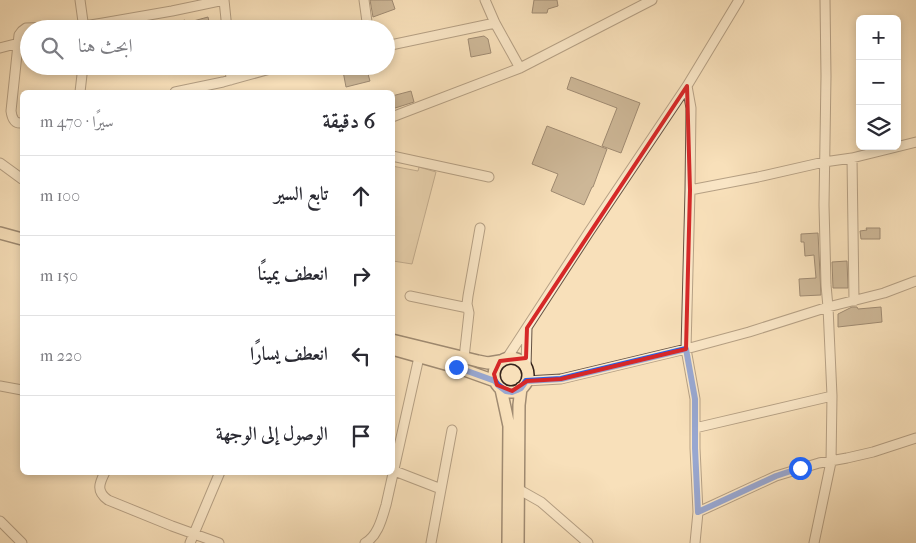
<!DOCTYPE html>
<html lang="ar">
<meta charset="utf-8">
<style>
:root{--surface:#fff;--page:#f7f7f7;--text:#2b2b33;--muted:#7c7c81;--line:#e1e1e2}
body{margin:0;font-family:"IM FELL French Canon",Amiri,serif;background:var(--page);color:var(--text);direction:rtl}
.controls{position:absolute;right:15px;top:15px;display:grid;overflow:hidden;border-radius:8px;box-shadow:0 2px 8px #0003}
.controls button{width:45px;height:45px;display:grid;place-items:center;padding:0;border:0;border-bottom:1px solid var(--line);background:var(--surface);color:var(--text);font:25px sans-serif}
.stop{position:absolute;width:15px;height:15px;margin:-11px;border:4px solid #2563eb;border-radius:50%;background:#fff}
.stop.end{background:#2563eb;border-color:#fff;box-shadow:0 1px 5px #0008}
.list{margin:0;padding:0;list-style:none}
h2{display:flex;justify-content:space-between;align-items:center;height:65px;margin:0;padding:0 20px;font-size:21px}
h2 small{font-size:16px;font-weight:400;color:var(--muted)}
.list li{display:grid;grid-template-columns:32px 1fr auto;gap:15px;align-items:center;box-sizing:border-box;height:80px;padding:0 20px;border-top:1px solid var(--line)}
.list b{display:block;font-size:19px;white-space:nowrap}
.list em{font-size:16px;font-style:normal;color:var(--muted)}
.icon{flex:none;width:28px;height:28px;fill:none;stroke:currentColor;stroke-width:2;stroke-linecap:round;stroke-linejoin:round}
.map{position:relative;flex:none;width:916px;height:543px;overflow:hidden;direction:ltr}
.search{position:absolute;background:var(--surface);box-shadow:0 2px 8px #0003;left:20px;top:20px;width:375px;height:55px;display:flex;align-items:center;gap:12px;box-sizing:border-box;padding:0 18px;border-radius:28px;color:var(--muted);font-size:19px}
.panel{position:absolute;background:var(--surface);box-shadow:0 2px 8px #0003;left:20px;top:90px;width:375px;height:385px;border-radius:8px;direction:rtl}
.map>svg:first-child{display:block}
.green{fill:#d7c09f;stroke:#86725e}
.building{fill:#9a866e;stroke:#35241c}
.lines{fill:none;stroke-linecap:round;stroke-linejoin:round}
.minor-casing{stroke:#665344;stroke-width:11}
.major-casing{stroke:#35241c;stroke-width:14}
.minor{stroke:#faebd2;stroke-width:9}
.major{stroke:#f8e0ba;stroke-width:11}
.route{stroke:#2563eb;stroke-width:6}
.marked{fill:none;stroke:#d62828;stroke-width:4;stroke-linejoin:round}
</style>
<div class="map">
<svg width="916" height="543" viewBox="0 0 916 543">
<rect width="100%" height="100%" fill="#f8e0ba"/>
<filter id="stains"><feTurbulence type="fractalNoise" baseFrequency=".004" numOctaves="4"/><feColorMatrix values="0 0 0 0 .2 0 0 0 0 .09 0 0 0 0 .02 0 0 0 .5 -.17"/></filter>
<radialGradient id="worn" r=".72"><stop offset=".6" stop-color="#630" stop-opacity="0"/><stop offset="1" stop-color="#630" stop-opacity=".3"/></radialGradient>
<path class="green" d="M392 166 418 171 419 167 436 172 412 264 393 261Z"/>
<path class="building" d="M370 0H392L395 9 373 17Z
M534 0H557L558 6 548 9 547 13H532Z
M208 17 210 26 201 29H173V27L179 25 178 22 185 20 186 23Z
M484 36 488 39 491 53 471 57 468 39Z
M342 66H364L366 67 370 81 346 87Z
M571 77 640 103 621 153 602 146 617 108 567 89Z
M411 91 414 102 392 109V96Z
M547 126 607 149 593 187H592L584 205 551 191 558 174 532 164Z
M866 228H880V239H861L860 231 867 230Z
M818 233 821 295 800 296 799 279 816 278 814 255 805 256 804 242H801V234Z
M847 261 848 288H833L832 262Z
M852 307H857L858 309 881 307 882 322 838 327V314Z"/>
<g class="lines">
<g class="minor-casing">
<path id="minor" d="M80 0 84 29
M364 0 368 29
M485 0 495 23 520 68
M386 46 495 23
M0 48 19 43
M230 66 231 80
M687 86 691 108 690 190 686 349 695 399V448L698 512 695 543
M80 92 83 66
M175 92 223 82 281 66
M392 117 520 68 652 0
M22 123C14 124 12 118 11 111L19 35 22 31 26 28 84 26 103 23 172 11 224 0 227 29
M392 156 489 177
M852 158 854 301
M0 163 22 179
M690 190 758 177 824 162 852 158 916 142
M410 296 468 308
M464 358 469 313 467 304 468 296 480 228
M507 358 589 232 687 86 739 0
M526 368 527 328
M526 381 561 379 686 349 749 332 828 307 884 293 916 281
M0 386 22 390
M695 428 832 396
M392 470 441 489
M105 472C99 484 96 491 108 500L172 526 219 543
M518 489 541 502 588 543
M698 512 776 476 819 463 847 458 873 452 916 438
M0 521 22 543
M190 543 220 472
M365 543C378 536 382 518 386 505L419 357
M431 543 452 430
M814 543 831 462 832 396 828 307 826 285 824 205 826 76 825 0"/>
</g>
<g class="major-casing">
<path id="major" d="M0 233 22 239
M392 340 478 361 488 363 500 361
M392 349 456 367 495 381
M494 375a17 17 0 1 1 34 0a17 17 0 1 1-34 0Z
M501 389 509 426 508 543
M518 543 519 405 521 388"/>
</g>
<use href="#minor" class="minor"/>
<use href="#major" class="major"/>
</g>
<g class="lines">
<path class="route" d="M456 367 495 381 498 385 506 391 512 392 517 390 521 388 526 381 561 379 686 349 695 399V448L698 512 776 476 800 468"/>
</g>
<path d="M0 0H916V543H0ZM687 86 690 190 686 349 561 379 527 381 512 391 497 385 494 374 500 361 526 358 527 328Z" fill="#f8e0ba" fill-opacity=".55" fill-rule="evenodd"/>
<path class="marked" d="M687 86 690 190 686 349 561 379 527 381 512 391 497 385 494 374 500 361 526 358 527 328Z"/>
<rect width="100%" height="100%" filter="url(#stains)"/>
<rect width="100%" height="100%" fill="url(#worn)"/>
</svg>
<div class="controls">
<button>+</button>
<button>−</button>
<button><svg class="icon" aria-label="layers" viewBox="0 0 24 24"><path d="M12 4l9 5-9 5-9-5zM3 14l9 5 9-5"/></svg></button>
</div>
<div class="stop" style="left:800px;top:468px"></div>
<div class="stop end" style="left:456px;top:367px"></div>
<div class="search"><svg class="icon" aria-label="search" viewBox="0 0 24 24"><circle cx="10" cy="10" r="6"/><path d="M15 15l6 6"/></svg>ابحث هنا</div>
<section class="panel">
<h2>6 دقيقة<small>سيرًا · 470 m</small></h2>
<ul class="list">
<li><svg class="icon" aria-label="ahead" viewBox="0 0 24 24"><path d="M12 20V5M6 11l6-6 6 6"/></svg><div><b>تابع السير</b></div><em>100 m</em></li>
<li><svg class="icon" aria-label="right" viewBox="0 0 24 24"><path d="M7 20v-9h11M14 6l5 5-5 5"/></svg><div><b>انعطف يمينًا</b></div><em>150 m</em></li>
<li><svg class="icon" aria-label="left" viewBox="0 0 24 24"><path d="M17 20v-9H6M10 6l-5 5 5 5"/></svg><div><b>انعطف يسارًا</b></div><em>220 m</em></li>
<li><svg class="icon" aria-label="arrive" viewBox="0 0 24 24"><path d="M6 21V4h12l-3 4 3 4H6"/></svg><div><b>الوصول إلى الوجهة</b></div></li>
</ul>
</section>
</div>
